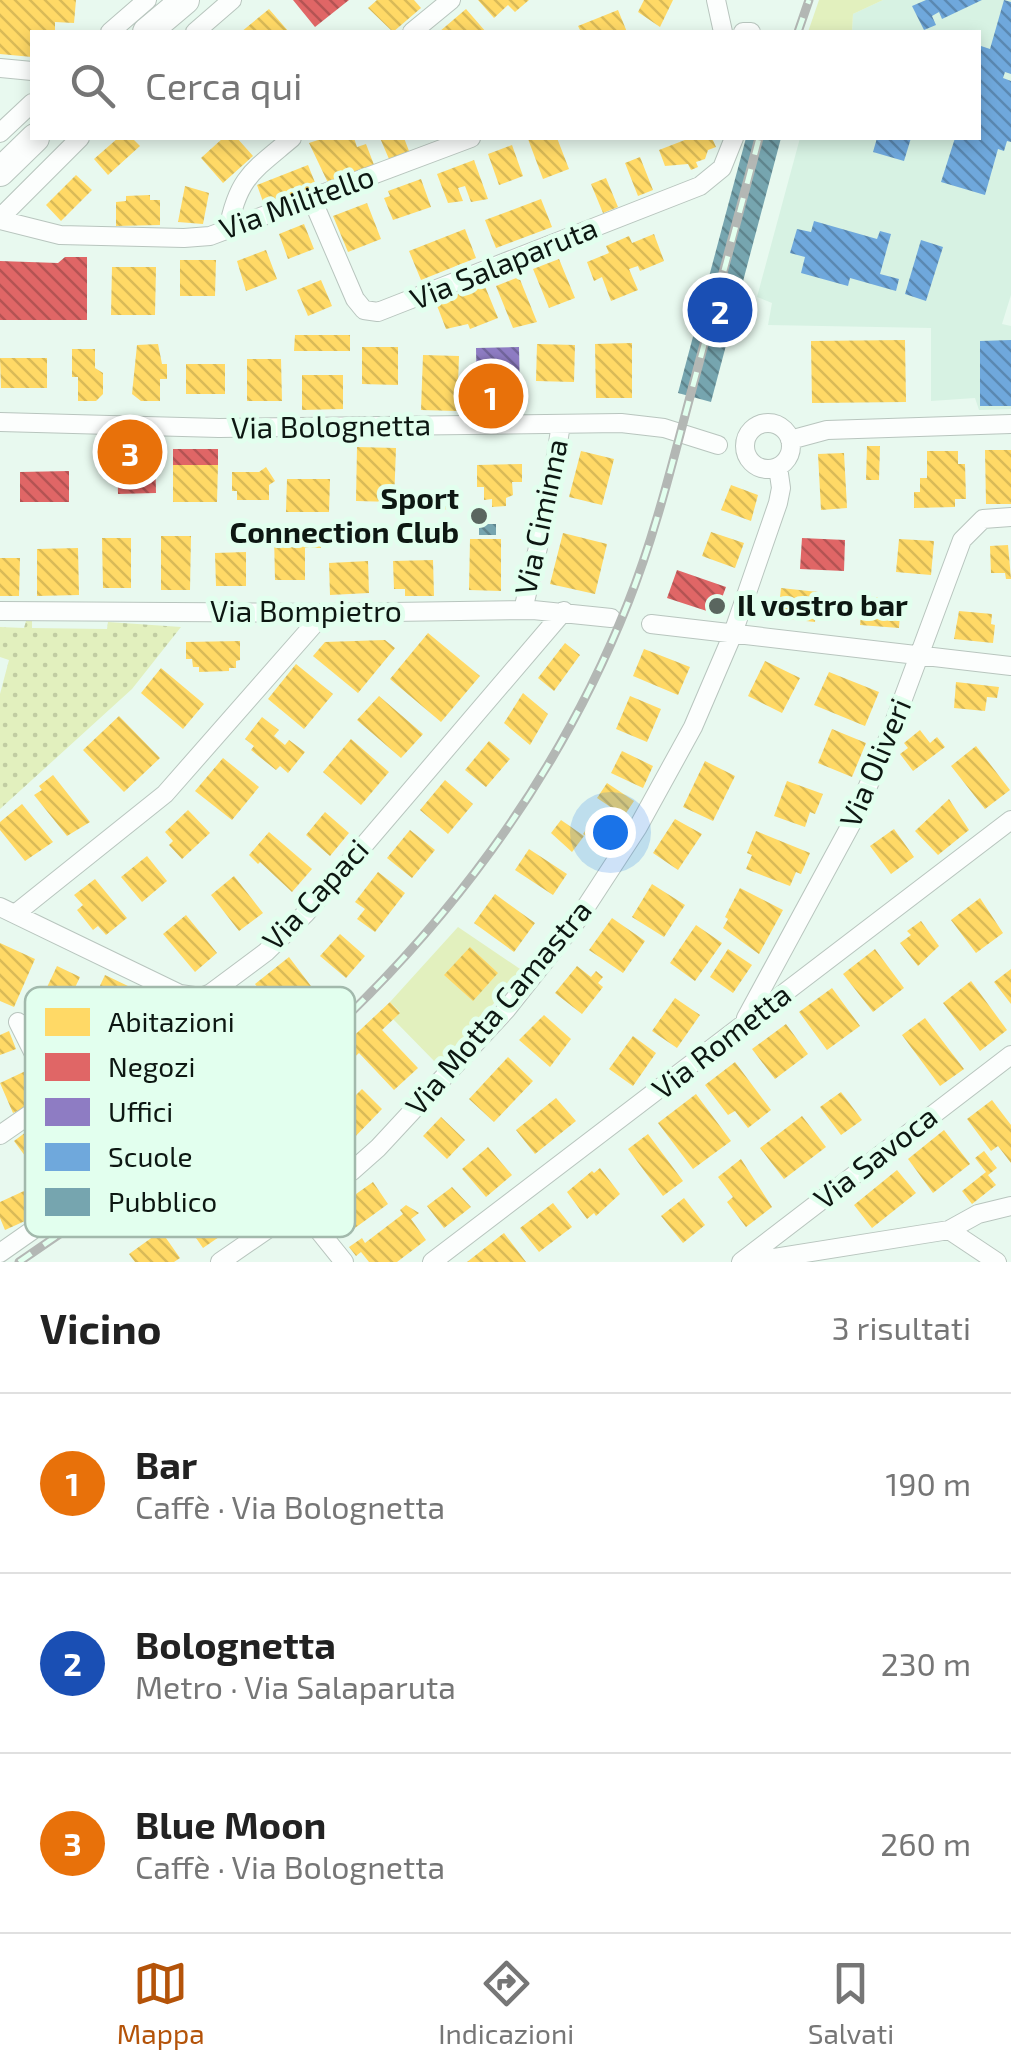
<!DOCTYPE html>
<html lang="it">
<meta charset="utf-8">
<style>
:root{--surface:#fff;--page:#f6f6f6;--text:#222;--muted:#767676;--line:#e0e0e0;--accent:#b45309}
body{margin:0;font-family:"Exo 2",sans-serif;background:var(--page);color:var(--text)}
.you{position:absolute;left:610px;top:832px;width:35px;height:35px;margin:-25px;border:8px solid #fff;border-radius:50%;background:#1a73e8;box-shadow:0 0 0 15px #1a73e833}
.badge{display:grid;place-items:center;width:65px;height:65px;border-radius:50%;background:var(--accent);color:#fff;font-size:32px;font-weight:700}
.pin{position:absolute;translate:-50% -50%;border:5px solid #fff;box-shadow:0 2px 10px #0006}
.list{margin:0;padding:0;list-style:none}
h2{display:flex;justify-content:space-between;align-items:center;height:130px;margin:0;padding:0 40px;font-size:42px}
h2 small{font-size:32px;font-weight:400;color:var(--muted)}
.list li{display:grid;grid-template-columns:65px 1fr auto;gap:30px;align-items:center;box-sizing:border-box;height:180px;padding:0 40px;border-top:2px solid var(--line)}
.list b{display:block;font-size:38px;white-space:nowrap}
.list p{margin:0;font-size:32px;white-space:nowrap;color:var(--muted)}
.list em{font-size:32px;font-style:normal;color:var(--muted)}
.icon{flex:none;width:55px;height:55px;fill:none;stroke:currentColor;stroke-width:2;stroke-linecap:round;stroke-linejoin:round}
.map{position:relative;flex:none;width:1011px;height:1262px;overflow:hidden}
.search{position:absolute;background:var(--surface);box-shadow:0 5px 15px #0003;left:30px;right:30px;top:30px;height:110px;display:flex;align-items:center;gap:25px;box-sizing:border-box;padding:0 35px;border-radius:0px;color:var(--muted);font-size:38px}
.sheet{height:670px;background:var(--surface)}
nav{display:flex;justify-content:space-around;align-items:center;box-sizing:border-box;height:140px;border-top:2px solid var(--line);background:var(--surface);font-size:28px;color:var(--muted)}
nav a{display:grid;justify-items:center;gap:5px}
nav .on{color:var(--accent)}
.map>svg:first-child{display:block}
.built{fill:#d7f2e3}
.grass{fill:#e2f0be}
.park{fill:url(#park-dots)}
.homes{fill:url(#homes-back-hatch)}
.shops{fill:url(#shops-back-hatch)}
.offices{fill:url(#offices-back-hatch)}
.schools{fill:url(#schools-back-hatch)}
.public{fill:url(#public-back-hatch)}
.lines{fill:none;stroke-linecap:round;stroke-linejoin:round}
.street-casing{stroke:#b8c5be;stroke-width:20}
.primary-casing{stroke:#b8c5be;stroke-width:30}
.street{stroke:#fcfefd;stroke-width:18}
.primary{stroke:#fcfefd;stroke-width:28}
.rail-casing{stroke:#b3b7b4;stroke-width:9}
.rail{stroke:#e2ffee;stroke-width:5;stroke-dasharray:15;stroke-linecap:butt}
.poi-dot{fill:#5a665f;stroke:#e2ffee;stroke-width:4}
.labels{text-anchor:middle;stroke-width:10;stroke-linejoin:round;paint-order:stroke}
.street-label{font-size:30px;fill:#0d1712;stroke:#e2ffee}
.poi-label{font-size:30px;font-weight:bold;fill:#0d1712;stroke:#e2ffee;text-anchor:end}
.key{fill:#e2ffee;stroke:#a2b9ac;stroke-width:2.5}
.key-label{font-size:28px;fill:#0d1712}
</style>
<div class="map">
<svg width="1011" height="1262" viewBox="0 0 1011 1262">
<defs>
<pattern id="park-dots" width="8" height="8" patternUnits="userSpaceOnUse" patternTransform="scale(2.5)"><rect width="8" height="8" fill="#e2f0be"/><path d="M2 2h.1M6 6h.1" fill="none" stroke="#c1cda2" stroke-width="1.8" stroke-linecap="round"/></pattern>
<pattern id="homes-back-hatch" width="6" height="6" patternUnits="userSpaceOnUse" patternTransform="scale(2.5)"><rect width="6" height="6" fill="#ffd966"/><path d="M-1 5l2 2M0 0l6 6M5-1l2 2" fill="none" stroke="#d9ba57"/></pattern>
<pattern id="shops-back-hatch" width="6" height="6" patternUnits="userSpaceOnUse" patternTransform="scale(2.5)"><rect width="6" height="6" fill="#e06666"/><path d="M-1 5l2 2M0 0l6 6M5-1l2 2" fill="none" stroke="#b45353"/></pattern>
<pattern id="offices-back-hatch" width="6" height="6" patternUnits="userSpaceOnUse" patternTransform="scale(2.5)"><rect width="6" height="6" fill="#8e7cc3"/><path d="M-1 5l2 2M0 0l6 6M5-1l2 2" fill="none" stroke="#72659d"/></pattern>
<pattern id="schools-back-hatch" width="6" height="6" patternUnits="userSpaceOnUse" patternTransform="scale(2.5)"><rect width="6" height="6" fill="#6fa8dc"/><path d="M-1 5l2 2M0 0l6 6M5-1l2 2" fill="none" stroke="#5a88b1"/></pattern>
<pattern id="public-back-hatch" width="6" height="6" patternUnits="userSpaceOnUse" patternTransform="scale(2.5)"><rect width="6" height="6" fill="#76a5af"/><path d="M-1 5l2 2M0 0l6 6M5-1l2 2" fill="none" stroke="#5f858d"/></pattern>
</defs>
<rect width="100%" height="100%" fill="#e8f9ef"/>
<path class="built" d="M883 0H1011V295L1002 324 1011 326V409L979 410 975 398 931 401V328L768 325 772 303 757 297 800 138H978V32H852L853 14Z"/>
<path class="grass" d="M819 0H883L853 14 852 32H808Z
M458 927 523 971 438 1065 393 1019 400 1012 390 1002Z"/>
<path class="park" d="M26 621H32V628L107 629 108 622 181 627 132 689 0 809V694L9 660 0 657V627L24 628Z"/>
<path class="homes" d="M0 0H76L74 23 55 22V32H32V57L0 54Z
M377 0H414L421 8 393 32 368 8Z
M478 0H529L515 12 508 5 494 18Z
M644 0H673L660 27 638 12Z
M269 9 289 32H241Z
M466 9 486 32H439Z
M618 10 627 32H581L578 26Z
M118 138H132L140 146 108 175 94 159Z
M223 138H237L253 156 223 183 201 158Z
M324 138H354L357 147 366 144 376 170 330 187 309 143Z
M380 138H404L409 151 389 159Z
M557 138 569 169 543 179 528 139Z
M690 138H712L716 147 708 150 705 159 696 162 698 167 691 170 688 164 665 166 659 150Z
M512 145 523 176 499 185 488 154Z
M640 157 653 190 638 196 625 163Z
M474 160 488 199 471 202 465 186 458 188 463 201 448 203 437 174Z
M308 165 318 190 266 210 257 185Z
M76 175 92 190 61 221 46 205Z
M606 178 618 207 603 213 591 184Z
M421 179 431 207 393 220 384 198 390 196 388 191Z
M185 186 209 193 203 224 178 222Z
M150 195V200H160V225L116 226V202L126 201V196Z
M541 199 552 227 496 248 485 220Z
M367 203 381 239 348 252 333 216Z
M304 224 314 249 288 259 279 234Z
M465 229 476 258 421 280 409 251Z
M654 234 664 261 640 271 638 266 629 269 638 290 611 301 602 277 594 281 587 262 609 253 606 246 629 236 632 243Z
M266 250 277 279 246 291 237 261Z
M559 259 575 298 549 308 533 269Z
M180 260H216L215 296H180Z
M112 267H156L155 315H111Z
M519 277 537 322 513 328 496 286Z
M321 280 332 306 308 316 297 290Z
M484 284 498 318 470 329 468 324 446 329 436 303Z
M295 335H350V351H294Z
M905 340 906 402 812 403 811 341Z
M632 343V398H596L595 344Z
M158 344 162 364H167V379H160V401H141L132 394 137 345Z
M537 344 575 345 574 382 536 381Z
M362 347H398V385L362 384Z
M72 349H95V368L103 373V394L96 401H78V377H72Z
M423 355 459 356 457 411 421 410Z
M0 358H47V388H1Z
M247 359H281L282 401H247Z
M186 364H225V394H186Z
M302 375H343V409L302 410Z
M867 446H880L879 480H866Z
M357 447 396 448 394 502 356 501Z
M985 450H1011V504H986Z
M581 451 614 459 602 505 569 497Z
M927 451H958V464H965L966 499H955V507L914 508V492H920V478H927Z
M844 453 847 508 821 510 818 454Z
M522 464V482H512L513 495 506 498V506L492 507V499L484 500V487H477V465Z
M173 465H218L217 502H173Z
M266 467 275 481 269 485V500H237V491H232V472H259Z
M287 479H330L329 512H286Z
M731 485 758 495 751 521 721 510Z
M440 494 459 495 458 510 440 509Z
M711 532 744 543 735 568 702 556Z
M320 533 321 548H305V580H275L274 534Z
M563 533 607 544 595 594 550 584Z
M161 536H191L190 590H161Z
M102 538H131V588H103Z
M470 539H501V591L469 590Z
M899 539 934 541 931 575 896 572Z
M1008 545 1011 579H1006L1005 573H991L990 546Z
M78 548 79 595 37 596V549Z
M246 552V586H216L215 553Z
M0 558H20L19 596H0Z
M433 560 434 596H405V589H394L393 561Z
M368 561 369 593 330 595 329 563Z
M781 588 818 592 815 622 778 618Z
M863 596 901 599 899 628 860 625Z
M959 611 992 614 991 624 995 625 993 643 954 639Z
M428 633 480 676 441 722 390 679Z
M385 640 395 648 358 693 313 656 325 642Z
M240 641V660L236 661V668H229V671L199 672V667H193L192 659H186V642Z
M565 643 580 655 554 691 538 678Z
M644 649 690 667 678 695 633 676Z
M765 661 800 678 782 713 748 696Z
M296 664 333 694 304 729 268 699Z
M161 668 204 704 183 729 141 693Z
M829 672 879 692 865 726 814 705Z
M956 682 999 687 997 698 987 697 985 711 954 708Z
M523 693 548 714 530 745 504 723Z
M379 696 423 734 401 758 357 720Z
M630 696 661 709 647 742 616 729Z
M119 716 160 758 124 792 83 750Z
M262 717 279 730 274 736 285 745 289 740 305 752 288 773 280 766 276 770 251 750 254 746 245 739Z
M832 729 866 743 852 777 818 763Z
M920 730 930 743 937 737 945 747 913 771 900 754 908 748 904 743Z
M351 739 389 772 361 805 323 772Z
M489 741 510 759 486 787 465 770Z
M976 746 1010 790 985 809 951 766Z
M622 751 653 766 643 788 611 773Z
M223 758 259 787 232 820 195 791Z
M705 761 735 776 713 821 683 807Z
M53 775 90 822 67 836 34 795 42 790 39 786Z
M445 780 473 804 448 834 420 810Z
M787 781 823 794 815 814 810 812 805 827 774 816Z
M607 783 634 801 624 816 597 798Z
M949 799 969 830 938 855 915 831Z
M22 804 53 842 25 861 0 830V822Z
M188 810 210 833 182 859 169 845 173 841 165 832Z
M325 812 349 833 330 856 306 835Z
M594 818 617 834 614 837 618 839 611 849 607 846 605 849 583 834Z
M675 819 702 834 678 870 653 853Z
M561 820 584 836 572 852 551 833Z
M894 829 914 857 891 874 870 846Z
M410 830 435 850 412 878 387 858Z
M756 831 810 853 801 874 796 872 790 886 746 869 752 855 747 853Z
M269 832 312 869 292 892 260 862 258 864 249 855Z
M529 849 567 874 553 895 515 870Z
M147 856 167 881 142 902 121 877Z
M378 872 405 893 375 932 357 919 365 909 355 902Z
M234 876 263 913 239 931 211 895Z
M95 879 127 918 106 935 98 926 93 930 77 910 83 905 74 895Z
M652 884 685 905 664 937 632 917Z
M740 888 783 910 759 954 723 928 728 919 725 917Z
M495 894 535 923 514 952 474 923Z
M980 898 1003 933 976 953 951 920Z
M186 915 217 953 195 972 163 934Z
M612 918 645 941 623 973 589 950Z
M921 921 939 946 918 966 900 943 911 935 907 931Z
M696 925 722 943 695 981 670 963Z
M340 934 365 956 346 978 320 956Z
M0 943 35 959 14 1007 0 1001Z
M470 947 498 973 473 1001 444 975Z
M728 949 752 965 733 993 710 977Z
M875 949 904 988 873 1012 843 974Z
M289 957 317 994 296 1011 285 998 273 1008 255 984Z
M57 966 80 977 56 1028 33 1017Z
M577 966 591 977 596 971 603 977 598 983 603 987 582 1014 555 993Z
M1011 969V1004L994 982Z
M105 975 151 997 120 1061 75 1039Z
M971 981 1007 1030 980 1051 943 1003Z
M832 988 860 1026 827 1050 799 1012Z
M675 998 700 1015 677 1048 652 1031Z
M390 1002 400 1013 382 1030 418 1068 394 1090 359 1053 307 1101 297 1089Z
M544 1015 571 1039 550 1067 519 1040Z
M925 1018 964 1069 940 1086 902 1035Z
M786 1024 808 1054 775 1079 752 1049Z
M9 1031 16 1049 0 1055V1035Z
M633 1036 656 1053 633 1086 609 1069Z
M508 1057 533 1081 494 1122 469 1099Z
M735 1062 771 1110 748 1128 735 1111 728 1115 705 1085Z
M32 1068 46 1098 13 1113 0 1083Z
M362 1089 382 1109 349 1143 329 1122Z
M841 1092 862 1120 841 1135 820 1107Z
M696 1094 731 1141 693 1169 658 1123Z
M556 1098 576 1121 535 1154 516 1130Z
M992 1100 1011 1125V1163L998 1146 991 1151 967 1119Z
M802 1116 826 1147 784 1179 760 1148Z
M46 1117 63 1139 31 1164 14 1141Z
M441 1117 465 1140 447 1159 423 1136Z
M944 1130 970 1164 933 1193 908 1159Z
M648 1134 683 1181 663 1196 628 1149Z
M488 1147 512 1175 486 1197 462 1169Z
M984 1151 997 1168 988 1175 996 1185 972 1204 962 1191 986 1172 975 1158Z
M741 1159 772 1207 746 1227 727 1202 733 1197 718 1177Z
M600 1168 620 1194 596 1216 594 1213 587 1219 567 1192 592 1171 594 1173Z
M897 1170 916 1193 872 1228 854 1205Z
M373 1182 388 1204 348 1233 332 1211Z
M202 1185 232 1228 203 1248 173 1205Z
M452 1187 471 1207 444 1228 427 1206Z
M24 1191 36 1216 5 1230 0 1218V1202Z
M684 1198 705 1225 683 1243 661 1216Z
M553 1203 572 1227 539 1252 520 1228Z
M406 1205 419 1213 411 1219 426 1240 397 1262H369L361 1252 356 1256 349 1247 362 1238 365 1243 403 1214 400 1210Z
M161 1231 180 1258 174 1262H135L129 1254Z
M504 1233 526 1262H467Z"/>
<path class="shops" d="M293 0H349L315 27Z
M65 257H87V320H0V261L58 263Z
M155 449 156 493 118 494 117 450Z
M173 449H218V465H173Z
M69 471V502H20V472Z
M802 538 845 540 844 571 800 569Z
M677 570 726 587 716 614 667 598Z"/>
<path class="offices" d="M519 347 520 397 477 398 476 348Z"/>
<path class="schools" d="M926 0H982L942 19 939 12 932 16 936 25 924 30 912 6Z
M1004 0 1011 2V74L1005 72 1003 78 1011 81V142L1007 141 1004 151 998 149 985 195 941 182 955 138H978V45L990 49Z
M877 138H911L904 161 873 152Z
M814 221 877 239 880 231 891 234 880 274 899 279 896 291 850 278 848 286 801 273 805 257 790 253 797 229 811 232Z
M921 240 943 247 926 301 905 294Z
M1011 340V406H980V341Z"/>
<path class="public" d="M746 138H781L711 402 678 393Z
M473 509H486V524H496V535H479V525H472Z"/>
<g class="lines">
<g class="street-casing">
<path id="street" d="M716 0 723 32
M110 32 147 0
M195 32 232 0
M412 32 451 0
M743 32H751
M0 68 32 71
M0 133 32 103
M312 199 355 299 364 310 378 312 700 186 722 168 734 138
M0 218 80 138
M0 220 60 235 184 238 210 236 471 138
M228 230C238 177 253 171 292 138
M0 422 219 428 621 423 664 428 718 445
M745 446a23 23 0 1 1 46 0a23 23 0 1 1-46 0Z
M790 440 827 430 1011 424
M523 610 548 506 561 424
M0 611 324 613 533 610 611 618
M651 624 1011 666
M0 907 180 994 201 997 211 993 266 952 306 913 564 611
M15 914 165 794 324 613
M746 1018 854 819 888 739 962 540 983 519 1011 517
M18 1022 99 1184
M0 1135 98 1067 117 1069 152 1084
M299 1206 344 1262
M949 1230 997 1262
M0 1253 194 1117
M220 1262 352 1171 378 1148 506 1010 578 919 638 827 693 727 732 636 778 503 781 488 778 467
M432 1262 1011 820
M741 1262 1011 1055
M749 1262 949 1230 978 1214 1011 1206"/>
</g>
<g class="primary-casing">
<path id="primary" d="M147 32 185 0
M0 172 35 138"/>
</g>
<use href="#street" class="street"/>
<use href="#primary" class="primary"/>
<g class="rail-casing">
<path id="rail" d="M798 32 809 0
M19 1262C113 1196 215 1135 301 1059 443 933 558 780 628 603 655 535 672 464 691 393 714 308 737 223 759 138"/>
</g>
<use href="#rail" class="rail"/>
</g>
<g class="poi-dot">
<circle cx="479" cy="516" r="10"/>
<circle cx="717" cy="606" r="10"/>
</g>
<g class="labels">
<g class="street-label">
<text transform="translate(297 203) rotate(-20)" y="10">Via Militello</text>
<text transform="translate(504 264) rotate(-22)" y="10">Via Salaparuta</text>
<text transform="translate(331 427) rotate(-1)" y="10">Via Bolognetta</text>
<text transform="translate(542 517) rotate(-78)" y="10">Via Ciminna</text>
<text x="306" y="622">Via Bompietro</text>
<text transform="translate(876 763) rotate(-67)" y="10">Via Oliveri</text>
<text transform="translate(316 895) rotate(-47)" y="10">Via Capaci</text>
<text transform="translate(499 1008) rotate(-50)" y="10">Via Motta Camastra</text>
<text transform="translate(722 1042) rotate(-38)" y="10">Via Rometta</text>
<text transform="translate(876 1158) rotate(-38)" y="10">Via Savoca</text>
</g>
<g class="poi-label">
<text x="459" y="509">Sport<tspan x="459" dy="34">Connection Club</tspan></text>
<text x="737" y="616" text-anchor="start">Il vostro bar</text>
</g>
</g>
<rect x="25" y="987" width="330" height="250" rx="15" class="key"/>
<rect x="45" y="1008" width="45" height="28" fill="#ffd966"/>
<rect x="45" y="1053" width="45" height="28" fill="#e06666"/>
<rect x="45" y="1098" width="45" height="28" fill="#8e7cc3"/>
<rect x="45" y="1143" width="45" height="28" fill="#6fa8dc"/>
<rect x="45" y="1188" width="45" height="28" fill="#76a5af"/>
<g class="key-label">
<text x="108" y="1032">Abitazioni</text>
<text x="108" y="1077">Negozi</text>
<text x="108" y="1122">Uffici</text>
<text x="108" y="1167">Scuole</text>
<text x="108" y="1212">Pubblico</text>
</g>
</svg>
<div class="you"></div>
<div class="pin badge" style="left:491px;top:396px;background:#e8710a">1</div>
<div class="pin badge" style="left:720px;top:310px;background:#1a4fb4">2</div>
<div class="pin badge" style="left:130px;top:452px;background:#e8710a">3</div>
<div class="search"><svg class="icon" aria-label="search" viewBox="0 0 24 24"><circle cx="10" cy="10" r="6"/><path d="M15 15l6 6"/></svg>Cerca qui</div>
</div>
<section class="sheet">
<h2>Vicino<small>3 risultati</small></h2>
<ul class="list">
<li><span class="badge" style="background:#e8710a">1</span><div><b>Bar</b><p>Caffè · Via Bolognetta</p></div><em>190 m</em></li>
<li><span class="badge" style="background:#1a4fb4">2</span><div><b>Bolognetta</b><p>Metro · Via Salaparuta</p></div><em>230 m</em></li>
<li><span class="badge" style="background:#e8710a">3</span><div><b>Blue Moon</b><p>Caffè · Via Bolognetta</p></div><em>260 m</em></li>
</ul>
</section>
<nav>
<a class="on"><svg class="icon" aria-label="map" viewBox="0 0 24 24"><path d="M3 6l6-2 6 2 6-2v14l-6 2-6-2-6 2zM9 4v14M15 6v14"/></svg>Mappa</a>
<a><svg class="icon" aria-label="directions" viewBox="0 0 24 24"><path d="M12 3l9 9-9 9-9-9zM9 14v-3h6M13 9l2 2-2 2"/></svg>Indicazioni</a>
<a><svg class="icon" aria-label="saved" viewBox="0 0 24 24"><path d="M7 4h10v16l-5-4-5 4z"/></svg>Salvati</a>
</nav>
